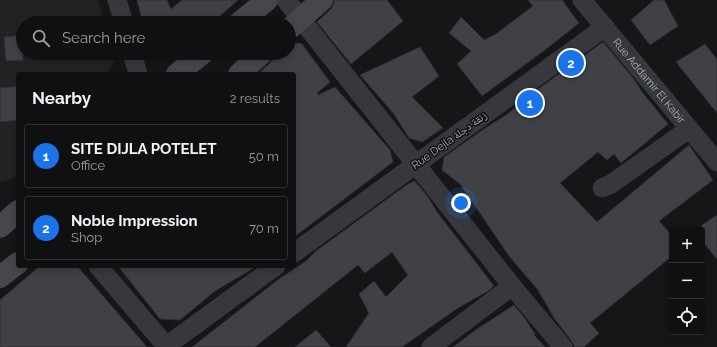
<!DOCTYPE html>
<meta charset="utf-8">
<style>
:root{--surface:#101012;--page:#19191b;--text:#f1f3f6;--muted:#9c9d9f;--line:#303032;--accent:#1a73e8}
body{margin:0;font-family:Raleway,"Noto Naskh Arabic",sans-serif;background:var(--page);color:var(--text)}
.controls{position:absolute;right:12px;bottom:12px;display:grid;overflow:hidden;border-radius:4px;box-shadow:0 2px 6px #0003}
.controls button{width:36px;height:36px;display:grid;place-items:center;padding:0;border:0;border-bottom:1px solid var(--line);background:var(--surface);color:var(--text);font:20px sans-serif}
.you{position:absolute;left:461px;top:203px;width:14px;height:14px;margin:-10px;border:3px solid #fff;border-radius:50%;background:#1a73e8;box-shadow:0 0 0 6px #1a73e833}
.badge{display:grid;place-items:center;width:26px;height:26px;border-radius:50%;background:var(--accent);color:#fff;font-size:13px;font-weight:700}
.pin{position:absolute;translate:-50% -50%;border:2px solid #fff;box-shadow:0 1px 4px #0006}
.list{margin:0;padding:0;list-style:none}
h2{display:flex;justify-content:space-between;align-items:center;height:52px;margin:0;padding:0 16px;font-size:17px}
h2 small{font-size:13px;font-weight:400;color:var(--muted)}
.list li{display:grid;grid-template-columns:26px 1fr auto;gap:12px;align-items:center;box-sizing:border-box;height:64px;margin:0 8px 8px;padding:0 8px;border:1px solid var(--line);border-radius:4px}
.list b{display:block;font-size:15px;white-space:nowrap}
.list p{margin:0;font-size:13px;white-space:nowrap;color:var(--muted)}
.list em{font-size:13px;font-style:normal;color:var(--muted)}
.icon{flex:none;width:22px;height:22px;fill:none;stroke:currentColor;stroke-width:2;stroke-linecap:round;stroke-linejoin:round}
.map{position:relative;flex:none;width:717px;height:347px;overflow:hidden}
.search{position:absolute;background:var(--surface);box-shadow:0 2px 6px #0003;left:16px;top:16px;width:280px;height:44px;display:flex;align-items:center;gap:10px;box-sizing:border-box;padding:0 14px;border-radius:22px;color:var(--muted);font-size:15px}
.panel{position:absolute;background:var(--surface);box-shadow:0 2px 6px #0003;left:16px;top:72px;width:280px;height:196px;border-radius:4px}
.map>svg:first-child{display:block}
.built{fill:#222225}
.building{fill:#404145;stroke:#303034}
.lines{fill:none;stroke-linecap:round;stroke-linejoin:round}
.minor{stroke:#37383d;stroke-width:19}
.secondary{stroke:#45474d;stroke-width:22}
.labels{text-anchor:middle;stroke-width:3;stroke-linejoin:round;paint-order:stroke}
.street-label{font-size:11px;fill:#a8adb8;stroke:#111113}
</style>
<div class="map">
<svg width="717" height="347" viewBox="0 0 717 347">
<rect width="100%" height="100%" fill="#161618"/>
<path class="built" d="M0 0H98L104 23H23V53H113L115 60 107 74H18V175L9 180 0 182Z"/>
<path class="building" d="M137 0H167L171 9 182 0H238L212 23H143Z
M334 0H387L403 21 351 64 317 22 331 9 334 4Z
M528 0H562L579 23 545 50 482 96 457 64 471 51 449 33 461 17 484 40 496 34 533 6Z
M654 0H664L678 26 650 45 631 20Z
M23 35V60L6 61 4 37Z
M289 42 302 44 330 82 317 93 318 95 335 87 390 150 393 162 294 237V74H258L271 62 274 57V53H289Z
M603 42 634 79 642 92 668 124 621 163 614 154 607 160 598 152 560 183 597 222 689 145 713 180 659 221 672 235V256L590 323 599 333 584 347H575L571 340 554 318 538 290 509 256 460 184 442 170 444 157 484 129 509 113 534 92Z
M705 44 717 59V113L676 62Z
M420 47 439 76 412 97 443 128 422 142 409 138 394 114 360 75Z
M18 86V120L0 122V88Z
M415 181 428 197 437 212 494 286 488 291 458 308 402 347H346L369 313 359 294 374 281 386 297 408 275 392 252 365 273 358 265 255 347H192L279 279 306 261 316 251 408 184Z
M717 215V259L702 241V225Z
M40 266H77L147 347H0V300Z
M118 266H257L215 291 180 320 160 319Z
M514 305 526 320 535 334 534 335 545 347H453L477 329Z
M316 330 331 347H295Z"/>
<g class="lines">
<g class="minor">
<path d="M117 0 124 23"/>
<path d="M286 0 512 286 563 347"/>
<path id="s1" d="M582 0 717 162"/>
<path d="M132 53 138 74"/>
<path d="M602 188 611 184 689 129"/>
<path d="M294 253 605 27"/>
<path d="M98 266 167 347"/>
<path d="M165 347 276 266"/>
<path d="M431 347 512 286"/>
</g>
<path class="secondary" d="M239 23 267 0
M289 29 322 0
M177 74 203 53
M239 74 262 53
M0 227 18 211
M0 277 18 263"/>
</g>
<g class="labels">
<g class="street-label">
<text dy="4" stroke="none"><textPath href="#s1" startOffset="105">Rue Addamir El Kabir</textPath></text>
<text transform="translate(449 140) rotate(-36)" y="4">Rue Dejla زنقة دجلة</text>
</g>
</g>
</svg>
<div class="controls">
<button>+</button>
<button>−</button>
<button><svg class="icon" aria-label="locate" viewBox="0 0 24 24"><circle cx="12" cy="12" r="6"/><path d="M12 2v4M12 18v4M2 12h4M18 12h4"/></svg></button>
</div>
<div class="you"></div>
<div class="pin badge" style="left:530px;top:103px">1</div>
<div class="pin badge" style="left:571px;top:63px">2</div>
<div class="search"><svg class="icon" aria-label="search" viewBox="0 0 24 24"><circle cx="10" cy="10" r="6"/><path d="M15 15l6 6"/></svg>Search here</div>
<section class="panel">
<h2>Nearby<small>2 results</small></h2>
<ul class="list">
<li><span class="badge">1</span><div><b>SITE DIJLA POTELET</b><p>Office</p></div><em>50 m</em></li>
<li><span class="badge">2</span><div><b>Noble Impression</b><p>Shop</p></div><em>70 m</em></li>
</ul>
</section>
</div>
